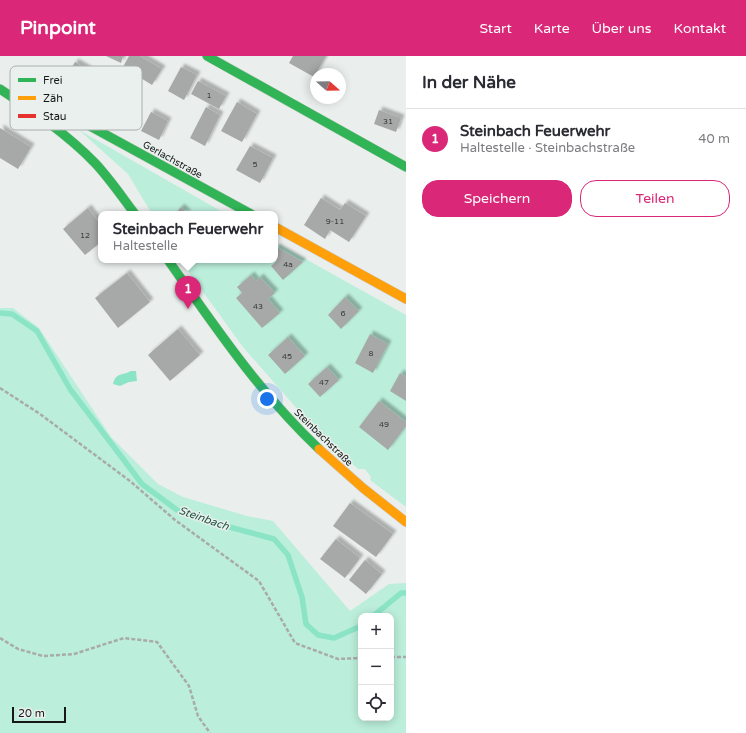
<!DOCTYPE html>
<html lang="de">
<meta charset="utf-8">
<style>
:root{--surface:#fff;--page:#f7f7f7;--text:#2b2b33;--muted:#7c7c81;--line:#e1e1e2;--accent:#db2777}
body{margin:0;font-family:"Varela Round",sans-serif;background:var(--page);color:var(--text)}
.controls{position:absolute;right:12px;bottom:12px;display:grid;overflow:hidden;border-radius:8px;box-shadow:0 2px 10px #0003}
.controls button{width:36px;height:36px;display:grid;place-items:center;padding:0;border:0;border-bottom:1px solid var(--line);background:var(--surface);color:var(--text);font:20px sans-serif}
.compass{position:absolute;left:310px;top:12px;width:36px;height:36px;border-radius:50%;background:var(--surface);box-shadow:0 2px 10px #0003;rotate:110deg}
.scale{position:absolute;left:12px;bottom:10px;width:54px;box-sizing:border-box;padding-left:4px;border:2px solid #161918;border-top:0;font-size:11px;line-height:14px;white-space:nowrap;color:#161918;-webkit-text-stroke:3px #e9f0ed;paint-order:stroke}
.you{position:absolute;left:267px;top:343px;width:14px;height:14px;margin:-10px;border:3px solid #fff;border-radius:50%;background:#1a73e8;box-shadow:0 0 0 6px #1a73e833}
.badge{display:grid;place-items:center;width:26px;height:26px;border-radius:50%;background:var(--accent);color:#fff;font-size:13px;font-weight:700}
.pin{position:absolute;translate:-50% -33px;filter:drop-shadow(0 1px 2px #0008)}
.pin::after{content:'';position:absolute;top:21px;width:14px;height:12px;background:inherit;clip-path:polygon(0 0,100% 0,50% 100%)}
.popup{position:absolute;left:98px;top:155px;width:180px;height:52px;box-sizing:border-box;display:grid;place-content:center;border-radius:8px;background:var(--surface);filter:drop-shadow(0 1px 3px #0005);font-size:13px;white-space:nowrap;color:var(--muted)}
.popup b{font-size:15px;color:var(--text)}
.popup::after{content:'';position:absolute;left:50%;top:100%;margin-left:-8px;border:8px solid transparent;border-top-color:var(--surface)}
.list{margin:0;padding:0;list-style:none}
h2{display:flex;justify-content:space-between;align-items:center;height:52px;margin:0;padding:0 16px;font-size:17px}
h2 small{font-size:13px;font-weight:400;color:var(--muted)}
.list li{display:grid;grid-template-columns:26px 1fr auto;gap:12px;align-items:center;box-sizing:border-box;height:60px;padding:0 16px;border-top:1px solid var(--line)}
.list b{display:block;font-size:15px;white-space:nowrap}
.list p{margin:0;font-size:13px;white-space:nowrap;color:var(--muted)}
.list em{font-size:13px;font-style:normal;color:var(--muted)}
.actions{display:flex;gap:8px;padding:12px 16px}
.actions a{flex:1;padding:9px 0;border:1px solid var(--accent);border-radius:16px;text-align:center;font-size:14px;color:var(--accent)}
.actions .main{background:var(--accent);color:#fff}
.icon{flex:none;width:22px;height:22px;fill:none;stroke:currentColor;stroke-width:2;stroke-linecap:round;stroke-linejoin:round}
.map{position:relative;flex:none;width:406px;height:677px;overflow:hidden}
header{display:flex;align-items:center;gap:24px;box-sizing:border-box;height:56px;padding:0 20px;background:var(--accent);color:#fff}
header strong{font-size:19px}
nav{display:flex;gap:22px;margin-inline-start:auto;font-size:14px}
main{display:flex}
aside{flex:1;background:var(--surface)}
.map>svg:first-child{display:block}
.green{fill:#bbeedb;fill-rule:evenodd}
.water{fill:#8ce4c7}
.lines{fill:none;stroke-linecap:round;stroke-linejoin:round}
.stream{stroke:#8ce4c7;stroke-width:5.5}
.building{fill:#a6a9a8;filter:url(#shadow)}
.fast-casing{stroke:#c9cccb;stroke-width:10}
.slow-casing{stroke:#c9cccb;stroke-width:10}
.path{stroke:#a9abaa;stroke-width:2.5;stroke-dasharray:4 2;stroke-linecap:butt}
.fast{stroke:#30b455;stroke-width:9}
.slow{stroke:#ff9f0a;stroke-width:9}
.labels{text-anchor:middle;stroke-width:3;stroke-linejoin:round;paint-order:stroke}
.number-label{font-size:8px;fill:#3a3d3c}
.street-label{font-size:10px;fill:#161918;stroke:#e9f0ed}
.water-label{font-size:11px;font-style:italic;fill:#205443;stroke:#e9f0ed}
.key{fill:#e9f0ed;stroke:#aab0ad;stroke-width:1}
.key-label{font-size:11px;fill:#161918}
</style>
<header>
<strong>Pinpoint</strong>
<nav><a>Start</a><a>Karte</a><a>Über uns</a><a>Kontakt</a></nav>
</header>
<main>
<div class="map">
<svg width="406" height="677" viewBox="0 0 406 677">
<defs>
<filter id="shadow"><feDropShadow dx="3.5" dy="-3.5" stdDeviation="1" flood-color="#0004"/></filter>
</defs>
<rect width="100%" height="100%" fill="#eaefed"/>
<path class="green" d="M79 74 226 158H152L128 118Z
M275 186 406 259V451L370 424 371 421 365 413H358L319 378 243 291 185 211 193 204H275Z
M0 252H13L39 272 111 381 158 428 183 441 247 460 273 465 350 555 389 528 406 527V677H0ZM361 560H391V662H361Z"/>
<path class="water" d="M131 315H136L137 325 129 326 120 330 113 328C116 316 122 320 131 315Z"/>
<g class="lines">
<path class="stream" d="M0 257 12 258 37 275 70 333 142 428 177 454 203 464 274 483 288 499 302 541 306 568 318 579 334 582 361 570
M373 560 401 537H406"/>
</g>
<path class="building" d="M106 0H123L121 7Z
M129 0H140L162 13 152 29 123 11Z
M293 0H326L314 21 289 7Z
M75 6 104 23 89 50 59 33Z
M181 11 197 19 184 44 168 35Z
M198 25 226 40 219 53 191 38Z
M237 46 257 58 242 86 221 75Z
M206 51 220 59 205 90 190 82Z
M379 54 401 62 396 76 374 68Z
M151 56 168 65 159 84 141 75Z
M0 72 31 91 18 113 0 102Z
M250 90 273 102 260 127 236 114Z
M321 142 340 154 345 147 366 160 349 186 330 174 325 183 304 169Z
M181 151 188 158H175Z
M88 152 101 169V186L85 199 63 173Z
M277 191 303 206 283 224 271 210 277 205 275 203V193Z
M127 217 150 246 118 272 95 242Z
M251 219 256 225 260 221 275 237 268 243 280 257 262 272 236 242 242 237 237 231Z
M345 241 359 255 341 273 328 259Z
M178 273 200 299 170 325 148 299Z
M370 278 388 288 373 317 355 307Z
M288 281 305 300 285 318 268 299Z
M327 311 339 324 320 341 308 328Z
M400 317 406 321V345L390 335Z
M379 345 406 366V370L388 394 359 371Z
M350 447 393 478 376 501 333 470Z
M336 483 360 502 345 522 320 503Z
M365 504 382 518 366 538 349 524Z"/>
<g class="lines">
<g class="fast-casing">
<path id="fast" d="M207 0 406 111
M0 33C33 55 67 78 95 107 110 123 122 141 135 158
M38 58 72 63 88 69 251 158
M168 204C216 272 258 335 319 393"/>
</g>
<g class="slow-casing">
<path id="slow" d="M275 171 406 243
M319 393 363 432 406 466"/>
</g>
<path class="path" d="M0 332 40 358 130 425 175 464 259 525 295 587 338 603 361 602
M0 582 18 593 43 600 74 598 124 582 157 586 189 630 198 660 210 677
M391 601H406"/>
<use href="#fast" class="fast"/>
<use href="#slow" class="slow"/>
</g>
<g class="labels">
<g class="number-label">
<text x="209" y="42">1</text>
<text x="388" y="68">31</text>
<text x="255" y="111">5</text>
<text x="335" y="168">9-11</text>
<text x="85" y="182">12</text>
<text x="288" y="211">4a</text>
<text x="258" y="253">43</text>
<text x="343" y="260">6</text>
<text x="371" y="300">8</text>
<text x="287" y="303">45</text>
<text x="324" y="329">47</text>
<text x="384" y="371">49</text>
</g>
<g class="street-label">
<text transform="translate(173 103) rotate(29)" y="4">Gerlachstraße</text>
<text transform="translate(324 381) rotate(44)" y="4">Steinbachstraße</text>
</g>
<g class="water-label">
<text transform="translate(204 462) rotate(19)" y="4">Steinbach</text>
</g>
</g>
<rect x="10" y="10" width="132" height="64" rx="6" class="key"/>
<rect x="18" y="22" width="18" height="4" fill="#30b455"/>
<rect x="18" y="40" width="18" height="4" fill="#ff9f0a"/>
<rect x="18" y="58" width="18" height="4" fill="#e5322d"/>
<g class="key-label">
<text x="43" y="28">Frei</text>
<text x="43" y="46">Zäh</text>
<text x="43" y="64">Stau</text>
</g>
</svg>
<div class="controls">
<button>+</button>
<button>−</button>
<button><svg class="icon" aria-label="locate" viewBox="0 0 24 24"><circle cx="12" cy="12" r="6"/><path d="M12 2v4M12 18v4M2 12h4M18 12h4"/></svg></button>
</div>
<svg class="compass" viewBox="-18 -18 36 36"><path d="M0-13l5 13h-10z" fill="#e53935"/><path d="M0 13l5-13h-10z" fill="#7c7c81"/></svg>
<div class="scale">20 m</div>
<div class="you"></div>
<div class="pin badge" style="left:188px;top:253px">1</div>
<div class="popup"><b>Steinbach Feuerwehr</b>Haltestelle</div>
</div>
<aside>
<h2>In der Nähe<small></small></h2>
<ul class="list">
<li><span class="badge">1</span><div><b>Steinbach Feuerwehr</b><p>Haltestelle · Steinbachstraße</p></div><em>40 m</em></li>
</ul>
<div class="actions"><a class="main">Speichern</a><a>Teilen</a></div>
</aside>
</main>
